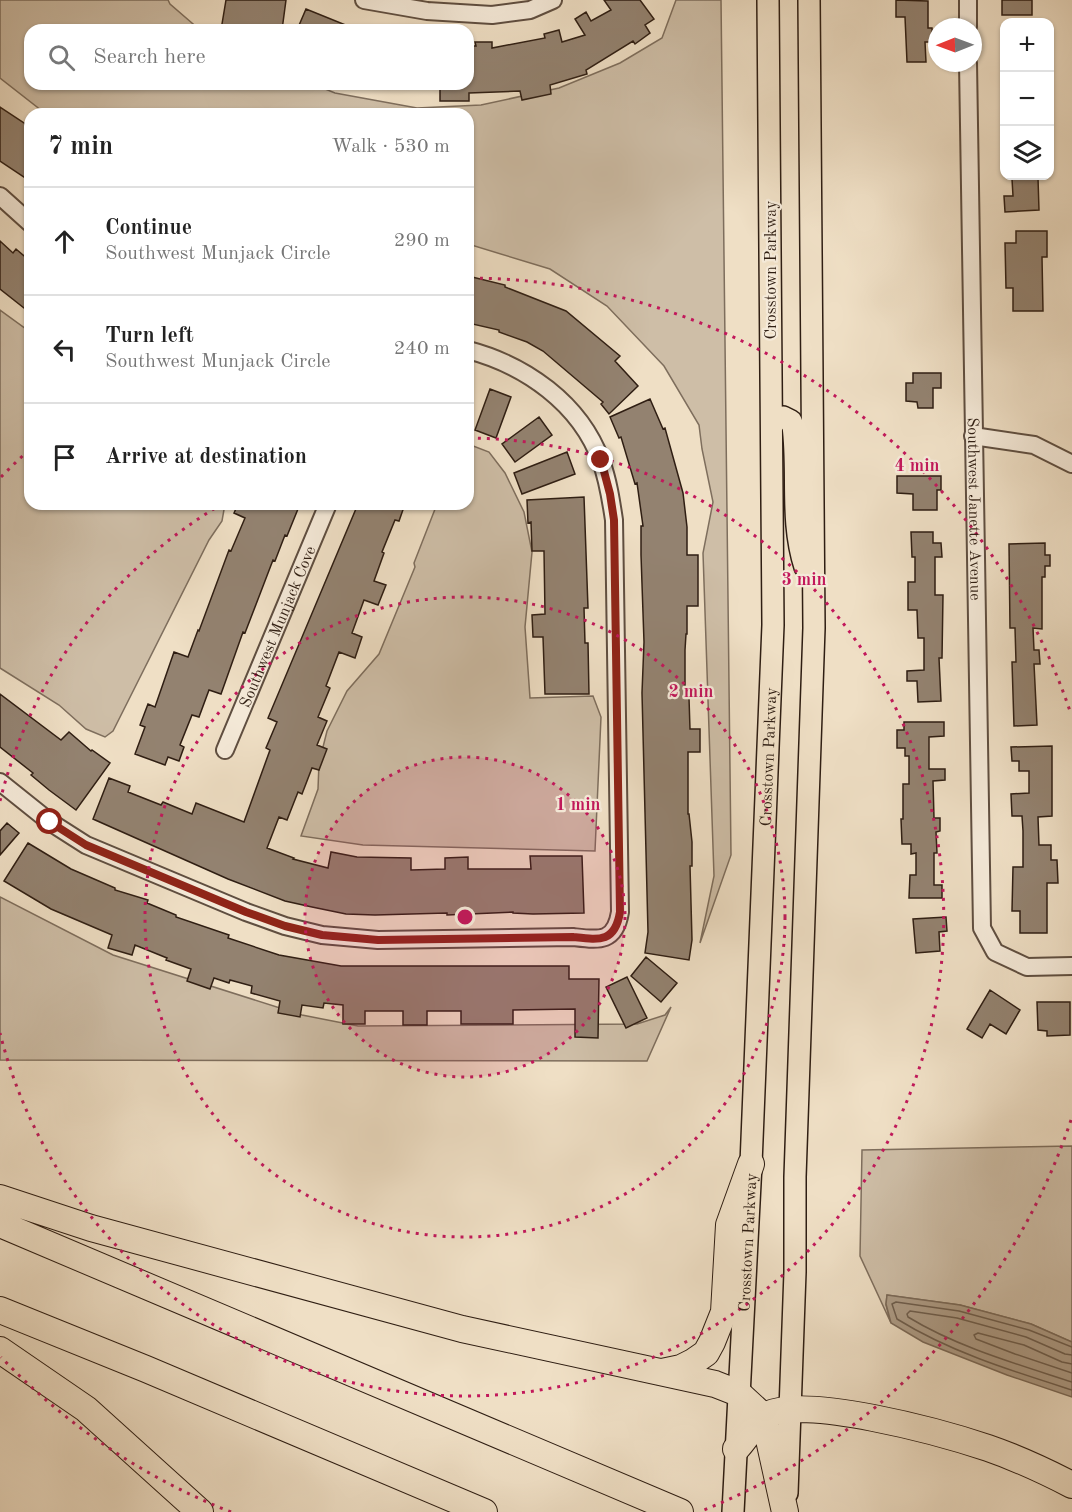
<!DOCTYPE html>
<meta charset="utf-8">
<style>
:root{--surface:#fff;--page:#f6f6f6;--text:#222;--muted:#767676;--line:#e0e0e0}
body{margin:0;font-family:"Old Standard TT",serif;background:var(--page);color:var(--text)}
.controls{position:absolute;right:18px;top:18px;display:grid;overflow:hidden;border-radius:12px;box-shadow:0 2px 4px #0004}
.controls button{width:54px;height:54px;display:grid;place-items:center;padding:0;border:0;border-bottom:2px solid var(--line);background:var(--surface);color:var(--text);font:30px sans-serif}
.compass{position:absolute;left:928px;top:18px;width:54px;height:54px;border-radius:50%;background:var(--surface);box-shadow:0 2px 4px #0004;rotate:269deg}
.stop{position:absolute;width:18px;height:18px;margin:-14px;border:4px solid #8f2418;border-radius:50%;background:#fff}
.stop.end{background:#8f2418;border-color:#fff;box-shadow:0 2px 6px #0008}
.list{margin:0;padding:0;list-style:none}
h2{display:flex;justify-content:space-between;align-items:center;height:78px;margin:0;padding:0 24px;font-size:26px}
h2 small{font-size:20px;font-weight:400;color:var(--muted)}
.list li{display:grid;grid-template-columns:39px 1fr auto;gap:18px;align-items:center;box-sizing:border-box;height:108px;padding:0 24px;border-top:2px solid var(--line)}
.list b{display:block;font-size:22px;white-space:nowrap}
.list p{margin:0;font-size:20px;white-space:nowrap;color:var(--muted)}
.list em{font-size:20px;font-style:normal;color:var(--muted)}
.icon{flex:none;width:33px;height:33px;fill:none;stroke:currentColor;stroke-width:2;stroke-linecap:round;stroke-linejoin:round}
.map{position:relative;flex:none;width:1072px;height:1512px;overflow:hidden}
.search{position:absolute;background:var(--surface);box-shadow:0 2px 4px #0004;left:24px;top:24px;width:450px;height:66px;display:flex;align-items:center;gap:15px;box-sizing:border-box;padding:0 21px;border-radius:18px;color:var(--muted);font-size:22px}
.panel{position:absolute;background:var(--surface);box-shadow:0 2px 4px #0004;left:24px;top:108px;width:450px;height:402px;border-radius:18px}
.map>svg:first-child{display:block}
.green{fill:#cebea7;stroke:#7e6e5d;stroke-width:1.5}
.water{fill:#ae9d88;stroke:#7b6a59;stroke-width:1.5}
.lines{fill:none;stroke-linecap:round;stroke-linejoin:round}
.shore{stroke:#6e5e4e;stroke-width:1.5}
.building{fill:#938270;stroke:#2f1e13;stroke-width:1.5}
.minor-casing{stroke:#5f4e40;stroke-width:20}
.major-casing{stroke:#2f1e13;stroke-width:24}
.highway-casing{stroke:#2f1e13;stroke-width:28}
.minor{stroke:#f5ead9;stroke-width:16}
.major{stroke:#efdfc5;stroke-width:21}
.highway{stroke:#efdfc5;stroke-width:26}
.route{stroke:#8f2418;stroke-width:8}
.ring{fill:none;stroke:#c2185b;stroke-width:3;stroke-dasharray:3 6}
.labels{text-anchor:middle;stroke-width:4.5;stroke-linejoin:round;paint-order:stroke}
.street-label{font-size:16px;fill:#2f1e13;stroke:#f5ead9}
.centre{fill:#c2185b;stroke:#f5ead9;stroke-width:3}
.ring-label{font-size:18px;text-anchor:middle;font-weight:bold;fill:#c2185b;stroke:#f5ead9;stroke-width:4.5;stroke-linejoin:round;paint-order:stroke}
</style>
<div class="map">
<svg width="1072" height="1512" viewBox="0 0 1072 1512">
<rect width="100%" height="100%" fill="#efdfc5"/>
<filter id="stains"><feTurbulence type="fractalNoise" baseFrequency=".00333" numOctaves="4"/><feColorMatrix values="0 0 0 0 .2 0 0 0 0 .09 0 0 0 0 .02 0 0 0 .5 -.17"/></filter>
<radialGradient id="worn" r=".72"><stop offset=".6" stop-color="#630" stop-opacity="0"/><stop offset="1" stop-color="#630" stop-opacity=".3"/></radialGradient>
<path class="green" d="M0 0H168L170 4 200 30H30V84H313L335 93 417 108 481 105 559 88 620 63 662 38 676 0H721L731 855 700 943 714 876 703 553 713 502 702 449 699 425 664 366 607 306 550 269 468 244V114H46L0 78Z
M0 310 30 332V504H225L222 521 209 540 113 731 105 737 86 729 59 705 0 668Z
M468 444 489 452 505 473 524 512 532 552 525 627 530 698 593 696 601 717 595 851 363 845 301 836 318 789 319 763 327 731 347 691 379 654 415 567 414 563 437 504H468Z
M0 897 113 955 302 1015 358 1026 637 1024 665 1015 671 1007 647 1061 0 1060Z
M1072 1146V1342L1031 1324 960 1305 887 1295 886 1305 891 1323 860 1256 862 1150Z"/>
<path class="water" d="M887 1295 960 1305 1031 1324 1072 1342V1397L1007 1375 923 1342 891 1323 886 1304Z"/>
<g class="lines">
<path class="shore" d="M1072 1347 1029 1330 959 1311 896 1302 892 1304 897 1319C950 1352 1012 1371 1072 1390
M1072 1355 1065 1354 1026 1337 957 1318 910 1311 907 1314 908 1317C957 1347 1017 1364 1072 1382
M1072 1364 1062 1362 1024 1345 978 1333 974 1335 976 1339 1015 1354 1072 1373"/>
</g>
<path class="building" d="M226 0H286L282 30H221Z
M604 0H640L654 19 645 25 650 33 635 44 633 41 586 70 587 74 550 85 551 94 522 100 520 91 469 93V101H440V84H468V46H476L475 42H492V48L545 38 544 34 559 30 562 42 585 35 575 19 586 12 591 21 611 10Z
M896 0 928 1V28H932L933 42H925L926 62H907L905 17H896Z
M1002 0H1032V15H1002Z
M306 9 353 28V30H297Z
M0 107 30 127V181L0 161Z
M1038 178 1039 210 1005 212 1004 196H1013L1012 179Z
M1016 231H1047V257H1042L1043 311H1013V288H1006L1005 243H1016Z
M0 241 13 253 16 249 30 261V300L24 308 0 289Z
M468 276 505 285V287L566 311 620 356 615 361 638 386 609 414 601 404 603 402 543 351 527 342 499 332V330L468 323Z
M913 373H941V388H933V408H918L917 402 906 401V383H913Z
M490 389 511 397 496 438 475 430Z
M650 399 663 429 665 428 683 493 687 527V555H698V606H687V634H686L685 650V698H689L690 729H700V752H688V814H689L692 842V866H690L692 940 689 960 645 953 648 932 642 693 644 642 641 555V526H643L637 483 635 484 621 437 619 438 610 417Z
M539 417 552 435 515 462 502 444Z
M567 452 575 474 522 494 514 473Z
M897 476H941V490H937V510H913V494L897 493Z
M584 497 588 608H584L585 643H588L589 694H545L543 637H533L532 615 545 614 544 551H532L531 522 528 523 527 500Z
M238 504H300L287 536 285 535 275 561 273 560 245 633 243 632 221 694 209 690 199 717 192 715 180 745 184 747 179 761 168 757 165 765 135 754 145 727 140 725 148 704 155 707 174 652 188 657 198 630 199 631 229 550 231 551 245 518 234 513Z
M358 504H405L399 521 395 520 382 552 384 553 374 581 386 585 378 605 364 600 352 633 362 637 355 658 339 652 326 686 330 688 318 717 327 721 317 745 327 749 319 770 312 768 302 794 298 792 287 820 279 817 267 848 294 858 293 859 328 868 331 852 357 857 411 858V870L445 869V858L468 857V869H531L530 856H582L584 913 533 914 513 913V912L447 915V913L375 915 346 914 312 907 285 901 228 879 93 819 109 778 130 786 128 792 161 805 163 802 192 814 196 803 244 822 270 750 266 748 277 722 268 718Z
M911 532H933V543H941L942 557H935V595H943L942 658H939L941 701 918 702 917 681H907V671L924 670V638H918L917 610H908V582H915V557H912Z
M1045 543V555H1050V566H1045V577H1042V629L1033 628 1034 650H1039L1040 664H1034L1037 725 1014 726 1012 662H1016L1015 628H1010L1009 544Z
M0 694 61 740 69 732 91 751 92 750 110 763 76 810 49 790 31 775 33 773 0 747Z
M904 722H944V736L929 737V769H945V780L933 781 934 818H940V831L936 832 937 853H934V885H942V898H909L910 875H916V853L911 854V844H902L901 819H903V784H909V756H905V748H897V730H904Z
M1052 746V816L1038 817 1039 845H1051V860H1057L1058 883H1047V933H1020V911H1012L1013 867H1023V831L1022 816H1012L1011 794 1029 793V771H1019V761H1012L1011 747Z
M7 823 19 833 0 855V831Z
M28 843 71 869 115 888V890L148 900 147 903 176 915V917L229 935 228 938 279 955 341 966H569V979H599L598 1038 575 1037V1009L513 1010V1024H461V1011H427V1025H403V1011H365V1024H343V1005L324 1003 323 1008 302 1005 300 1017 278 1013 280 1001 251 993 252 986 230 980 229 983 214 978 210 989 187 981 191 969 166 960 167 958 135 945 132 955 108 948 112 935 51 909 4 881Z
M946 917 947 931 939 932 940 951 916 953 913 919Z
M646 957 677 983 661 1002 631 976Z
M627 977 647 1018 626 1028 606 987Z
M990 990 1020 1010 1006 1034 990 1024 982 1038 967 1029Z
M1037 1002H1070V1035L1047 1036V1031L1038 1030Z"/>
<g class="lines">
<g class="minor-casing">
<g id="minor">
<path d="M364 0 427 11 492 15 530 10 553 0"/>
<path d="M968 0V27"/>
<path id="s1" d="M968 63 982 928 995 952 1027 967 1072 966"/>
<path d="M0 196 30 223"/>
<path d="M973 436 1034 445 1072 464"/>
<path id="s2" d="M225 750 328 504"/>
<path d="M0 782 50 822 86 845 246 912 285 926 322 935 378 940 573 937C599 940 615 943 620 912L614 520C611 500 608 480 601 461 580 403 525 365 468 350"/>
</g>
</g>
<g class="major-casing">
<g id="major">
<path d="M772 426 777 418 783 417 791 421 793 426C799 473 790 521 805 567"/>
<path d="M787 1493 795 1272V1177L814 628 809 0"/>
<path id="s3" d="M733 1512 751 1164 773 625 768 0"/>
</g>
</g>
<g class="highway-casing">
<path id="highway" d="M0 1198 91 1228 462 1329 715 1384 738 1393 764 1417 785 1512
M0 1224 680 1512
M0 1310 146 1369 484 1512
M0 1350 86 1409 200 1512
M662 1372 681 1368 693 1362 706 1353 712 1342 724 1312 729 1225 751 1164
M736 1449C745 1440 753 1425 763 1417 798 1392 946 1434 988 1448 1017 1458 1045 1471 1072 1485"/>
</g>
<use href="#minor" class="minor"/>
<use href="#major" class="major"/>
<use href="#highway" class="highway"/>
</g>
<g class="lines">
<path class="route" d="M50 822 86 845 246 912 285 926 322 935 378 940 573 937C599 940 615 943 620 912L614 520 610 494 601 460"/>
</g>
<circle cx="465" cy="917" r="160" fill="#c2185b" fill-opacity=".12"/>
<g class="ring">
<circle cx="465" cy="917" r="160"/>
<circle cx="465" cy="917" r="320"/>
<path d="M0 801A479 479 0 0 1 222 504M469 438A479 479 0 1 1 0 1033"/>
<path d="M1071 1120A639 639 0 0 1 699 1512M231 1512A639 639 0 0 1 1 1357M1 477A639 639 0 0 1 29 450M471 278A639 639 0 0 1 1071 714"/>
</g>
<g class="labels">
<g class="street-label">
<text transform="translate(770 270) rotate(-90)" y="6">Crosstown Parkway</text>
<text dy="6" stroke="none"><textPath href="#s1" startOffset="446">Southwest Janette Avenue</textPath></text>
<text dy="6" stroke="none"><textPath href="#s2" startOffset="134">Southwest Munjack Cove</textPath></text>
<text dy="6" stroke="none"><textPath href="#s3" startOffset="756">Crosstown Parkway</textPath></text>
<text dy="6" stroke="none"><textPath href="#s3" startOffset="270">Crosstown Parkway</textPath></text>
</g>
</g>
<circle cx="465" cy="917" r="9" class="centre"/>
<g class="ring-label">
<text x="917" y="471">4 min</text>
<text x="804" y="585">3 min</text>
<text x="691" y="697">2 min</text>
<text x="578" y="810">1 min</text>
</g>
<rect width="100%" height="100%" filter="url(#stains)"/>
<rect width="100%" height="100%" fill="url(#worn)"/>
</svg>
<div class="controls">
<button>+</button>
<button>−</button>
<button><svg class="icon" aria-label="layers" viewBox="0 0 24 24"><path d="M12 4l9 5-9 5-9-5zM3 14l9 5 9-5"/></svg></button>
</div>
<svg class="compass" viewBox="-18 -18 36 36"><path d="M0-13l5 13h-10z" fill="#e53935"/><path d="M0 13l5-13h-10z" fill="#767676"/></svg>
<div class="stop" style="left:50px;top:822px"></div>
<div class="stop end" style="left:601px;top:460px"></div>
<div class="search"><svg class="icon" aria-label="search" viewBox="0 0 24 24"><circle cx="10" cy="10" r="6"/><path d="M15 15l6 6"/></svg>Search here</div>
<section class="panel">
<h2>7 min<small>Walk · 530 m</small></h2>
<ul class="list">
<li><svg class="icon" aria-label="ahead" viewBox="0 0 24 24"><path d="M12 20V5M6 11l6-6 6 6"/></svg><div><b>Continue</b><p>Southwest Munjack Circle</p></div><em>290 m</em></li>
<li><svg class="icon" aria-label="left" viewBox="0 0 24 24"><path d="M17 20v-9H6M10 6l-5 5 5 5"/></svg><div><b>Turn left</b><p>Southwest Munjack Circle</p></div><em>240 m</em></li>
<li><svg class="icon" aria-label="arrive" viewBox="0 0 24 24"><path d="M6 21V4h12l-3 4 3 4H6"/></svg><div><b>Arrive at destination</b></div></li>
</ul>
</section>
</div>
